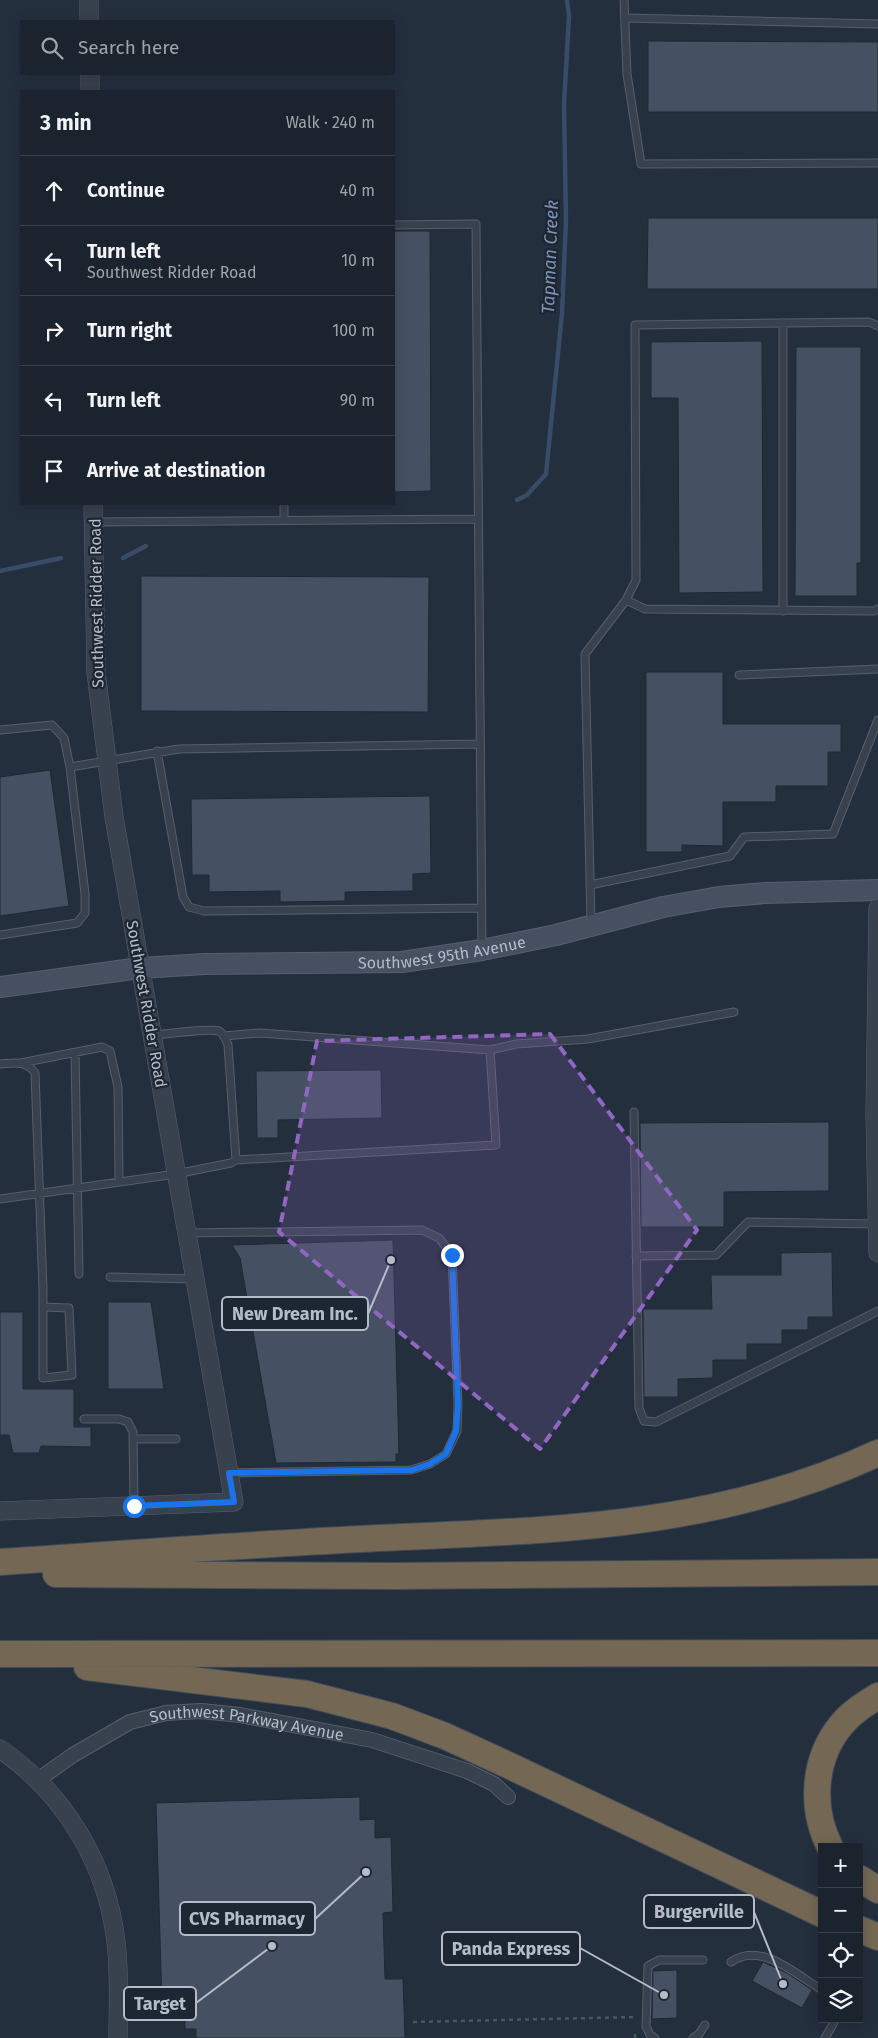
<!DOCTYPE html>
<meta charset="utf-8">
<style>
:root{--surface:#1b232e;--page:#282f3a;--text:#f1f3f6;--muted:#a0a4aa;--line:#39404a}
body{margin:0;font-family:"Fira Sans",sans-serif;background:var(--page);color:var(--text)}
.controls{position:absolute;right:15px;bottom:15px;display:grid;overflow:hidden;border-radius:0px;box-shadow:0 2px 12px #0003}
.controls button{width:45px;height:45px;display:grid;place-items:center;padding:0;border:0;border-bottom:1px solid var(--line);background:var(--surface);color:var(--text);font:25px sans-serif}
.stop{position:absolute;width:15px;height:15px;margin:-11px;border:4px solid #1a73e8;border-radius:50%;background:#fff}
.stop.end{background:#1a73e8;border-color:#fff;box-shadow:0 1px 5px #0008}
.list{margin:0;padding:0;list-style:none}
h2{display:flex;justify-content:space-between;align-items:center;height:65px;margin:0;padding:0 20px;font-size:21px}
h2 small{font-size:16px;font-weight:400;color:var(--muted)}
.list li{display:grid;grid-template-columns:32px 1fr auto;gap:15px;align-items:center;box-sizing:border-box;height:70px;padding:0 20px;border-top:1px solid var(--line)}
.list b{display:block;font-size:19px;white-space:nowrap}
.list p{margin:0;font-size:16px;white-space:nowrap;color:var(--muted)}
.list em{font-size:16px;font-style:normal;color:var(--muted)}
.icon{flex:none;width:28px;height:28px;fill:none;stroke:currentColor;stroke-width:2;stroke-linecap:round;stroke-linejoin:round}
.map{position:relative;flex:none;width:878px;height:2038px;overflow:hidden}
.search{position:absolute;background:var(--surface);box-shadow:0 2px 12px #0003;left:20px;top:20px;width:375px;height:55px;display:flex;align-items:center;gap:12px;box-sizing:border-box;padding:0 18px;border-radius:0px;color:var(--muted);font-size:19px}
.panel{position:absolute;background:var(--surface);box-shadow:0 2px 12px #0003;left:20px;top:90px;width:375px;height:415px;border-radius:0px}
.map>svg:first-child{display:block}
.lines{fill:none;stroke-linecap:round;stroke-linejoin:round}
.stream{stroke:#394c67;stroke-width:4.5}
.building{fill:#455162;stroke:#1f2835}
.service-casing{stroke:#565f6c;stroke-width:9}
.minor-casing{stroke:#565f6c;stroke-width:16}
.tertiary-casing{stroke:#565f6c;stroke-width:19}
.secondary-casing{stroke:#565f6c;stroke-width:22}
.motorway-casing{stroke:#434c59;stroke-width:28}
.path{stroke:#44595c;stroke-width:2.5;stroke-dasharray:4 4;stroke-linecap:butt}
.service{stroke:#38414e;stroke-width:7}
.minor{stroke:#38414e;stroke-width:14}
.tertiary{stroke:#38414e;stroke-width:18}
.secondary{stroke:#465061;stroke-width:20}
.motorway{stroke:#746855;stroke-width:26}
.route{stroke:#1a73e8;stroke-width:6}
.marked{fill:#9266c3;fill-opacity:0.2;stroke:#9266c3;stroke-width:4;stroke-dasharray:10 6;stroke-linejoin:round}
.labels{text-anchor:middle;stroke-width:4.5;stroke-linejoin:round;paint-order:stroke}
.street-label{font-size:16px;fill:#b4bcc9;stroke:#1d2633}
.water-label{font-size:18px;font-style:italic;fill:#7c92b1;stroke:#1d2633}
.leader{fill:none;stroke:#b4bcc9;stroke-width:2}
.callout-dot{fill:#b4bcc9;stroke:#1d2633;stroke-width:2}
.callout{fill:#1d2633;stroke:#b4bcc9;stroke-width:2}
.callout-label{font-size:18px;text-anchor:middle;font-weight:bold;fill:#b4bcc9}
</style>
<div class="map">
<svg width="878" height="2038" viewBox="0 0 878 2038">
<rect width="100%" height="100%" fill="#242f3e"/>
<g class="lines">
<path class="stream" d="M517 500 527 495 546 474 562 313 566 220 564 104 569 16 567 0
M123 558 146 546
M0 571 61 558"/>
</g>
<path class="building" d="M648 41 878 42V112H648Z
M648 218H878V289H647Z
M394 231H430L431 491 394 492Z
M762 341 763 592 679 593 678 398H651V342Z
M796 347H861V563H857V596H795Z
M141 576 429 577 428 712 141 711Z
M646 672H723V724H841V752H828V786H776V802H723V846L682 845V852H646Z
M50 770 69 906 0 916V777Z
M430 796 431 873 413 874V891L345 892V901L280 902V891L209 892V875H192L191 799Z
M381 1070 382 1118 278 1120V1138H257L256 1071Z
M829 1122V1191L724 1192V1227H641L640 1123Z
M393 1240 399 1454H396V1462L276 1463 240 1258 232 1245Z
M832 1252 833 1317H808V1330H782V1344H747V1360H713V1378L678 1379V1397H644L643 1309H712L711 1275H781V1253Z
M108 1302H151L164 1389H108Z
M0 1312H23V1389H74V1427H91V1447L41 1446 39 1453H13L9 1435H0Z
M360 1797V1820L375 1819V1838L391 1837 393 1912 383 1913 385 1979H403L405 2038H196V2029H185V2005L162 2006 156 1803Z
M763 1962 787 1973 812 1990 802 2008 752 1981Z
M677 1970V2018L652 2019 653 1971Z"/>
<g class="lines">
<g class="service-casing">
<path id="service" d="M624 0 627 74 641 164 878 163
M625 18 878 24
M394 225 476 224 482 948
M783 323V611
M284 504V520
M94 522 478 519
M626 600 645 609 874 611 878 609
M739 675 878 669
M0 730 52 725 64 738 70 767
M157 751 183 897 189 907 204 911 482 908
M590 885 730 856 744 837 833 834 878 720
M591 924 585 654 626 600 636 580 635 325 869 322 878 326
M0 935 77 923 85 913V894L70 767 179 749 480 744
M224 1036 260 1033 490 1050 496 1145 236 1160
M490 1050 516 1044 588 1039 734 1012
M75 1053 79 1274
M21 1063 102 1047 110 1051 118 1087 119 1181
M0 1064C14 1063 26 1060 35 1073L43 1289V1378L72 1375 69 1308 43 1307
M634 1112 639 1408 644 1421 656 1422 878 1311
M0 1199 176 1174 231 1163 236 1160 228 1045C226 1040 223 1033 219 1031 210 1028 166 1034 154 1035
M187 1233 422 1230 439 1238 452 1255 458 1405 457 1431 446 1454 430 1464 411 1470 229 1473
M636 1256 716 1255 748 1222 877 1224
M110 1277 195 1279
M84 1419H119L128 1422 133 1432 134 1505
M133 1439H176
M731 1962C761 1941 795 1974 822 1990
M655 2038 650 2035 646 2026 648 1966 659 1960H703
M693 2038 699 2034 705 2025
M825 2038 836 2019"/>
</g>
<g class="minor-casing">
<g id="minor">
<path id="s1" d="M39 1779 73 1755 130 1722 166 1713 201 1711 240 1715 372 1740 467 1771 494 1784 508 1797"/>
</g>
</g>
<g class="tertiary-casing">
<path id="tertiary" d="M89 0V21
M90 74V91
M878 908 875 1114 878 1253
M0 1511 234 1502 114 817 96 672 93 504
M0 1749C65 1794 107 1864 116 1942 120 1974 118 2006 118 2038"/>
</g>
<g class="secondary-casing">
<g id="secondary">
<path id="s2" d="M0 987 140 968 205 964 402 962 482 950 556 935 663 907 719 897 765 893 878 890"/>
</g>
</g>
<g class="motorway-casing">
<path id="motorway" d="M0 1562C120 1554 241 1545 361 1539 541 1530 711 1531 878 1453
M56 1574 396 1576 878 1572
M0 1654 878 1653
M87 1667 307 1694 392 1716 445 1736 508 1765 822 1914
M830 1847C810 1808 813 1758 842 1724 852 1712 865 1704 878 1696
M859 1878 878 1890
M859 1929 878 1937"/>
</g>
<path class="path" d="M413 2022 635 2017
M635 2038V2030"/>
<use href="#service" class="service"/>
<use href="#minor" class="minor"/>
<use href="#tertiary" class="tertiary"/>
<use href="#secondary" class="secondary"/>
<use href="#motorway" class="motorway"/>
</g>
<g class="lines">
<path class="route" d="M134 1506 234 1502 229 1473 412 1470 430 1464 446 1454 456 1431 458 1405 452 1255"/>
</g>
<path class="marked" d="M550 1034 697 1230 540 1449 279 1232 317 1041Z"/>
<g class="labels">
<g class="street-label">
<text transform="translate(96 603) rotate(-91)" y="6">Southwest Ridder Road</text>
<text dy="6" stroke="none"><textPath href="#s2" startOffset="444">Southwest 95th Avenue</textPath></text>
<text transform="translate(147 1004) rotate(80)" y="6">Southwest Ridder Road</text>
<text dy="6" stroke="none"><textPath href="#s1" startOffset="226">Southwest Parkway Avenue</textPath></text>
</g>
<g class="water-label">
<text transform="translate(550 257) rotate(-88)" y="6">Tapman Creek</text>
</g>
</g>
<path class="leader" d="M391 1260L368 1314M783 1984L754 1912M366 1872L315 1919M664 1995L580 1948M272 1946L196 2003"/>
<g class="callout-dot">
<circle cx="391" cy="1260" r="5"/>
<circle cx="783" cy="1984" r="5"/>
<circle cx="366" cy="1872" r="5"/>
<circle cx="664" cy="1995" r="5"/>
<circle cx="272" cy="1946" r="5"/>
</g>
<g class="callout">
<rect x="222" y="1297" width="146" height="33" rx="5"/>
<rect x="644" y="1895" width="110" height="33" rx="5"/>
<rect x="180" y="1902" width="135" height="33" rx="5"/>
<rect x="442" y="1932" width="138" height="33" rx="5"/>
<rect x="124" y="1987" width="72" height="33" rx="5"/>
</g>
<g class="callout-label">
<text x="295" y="1320">New Dream Inc.</text>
<text x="699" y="1918">Burgerville</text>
<text x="247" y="1925">CVS Pharmacy</text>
<text x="511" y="1955">Panda Express</text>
<text x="160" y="2010">Target</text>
</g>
</svg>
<div class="controls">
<button>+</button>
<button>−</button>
<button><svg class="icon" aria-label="locate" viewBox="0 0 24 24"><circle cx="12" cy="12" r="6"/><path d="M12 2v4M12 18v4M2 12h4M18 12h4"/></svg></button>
<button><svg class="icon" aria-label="layers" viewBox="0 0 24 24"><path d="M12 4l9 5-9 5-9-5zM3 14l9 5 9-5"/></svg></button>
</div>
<div class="stop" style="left:134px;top:1506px"></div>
<div class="stop end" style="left:452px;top:1255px"></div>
<div class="search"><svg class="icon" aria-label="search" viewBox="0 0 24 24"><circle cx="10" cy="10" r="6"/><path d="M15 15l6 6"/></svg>Search here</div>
<section class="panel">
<h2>3 min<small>Walk · 240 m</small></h2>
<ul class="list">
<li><svg class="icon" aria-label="ahead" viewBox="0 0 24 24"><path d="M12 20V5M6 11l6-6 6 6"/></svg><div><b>Continue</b></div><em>40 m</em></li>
<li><svg class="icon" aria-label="left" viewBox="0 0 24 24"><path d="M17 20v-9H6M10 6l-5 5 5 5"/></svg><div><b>Turn left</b><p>Southwest Ridder Road</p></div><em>10 m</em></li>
<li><svg class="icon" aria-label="right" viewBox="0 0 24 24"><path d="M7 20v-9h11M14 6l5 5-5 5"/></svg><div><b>Turn right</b></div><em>100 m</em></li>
<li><svg class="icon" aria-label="left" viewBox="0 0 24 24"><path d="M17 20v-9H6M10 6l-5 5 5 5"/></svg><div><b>Turn left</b></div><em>90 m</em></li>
<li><svg class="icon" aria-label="arrive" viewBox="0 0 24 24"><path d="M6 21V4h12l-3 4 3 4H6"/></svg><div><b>Arrive at destination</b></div></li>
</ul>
</section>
</div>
